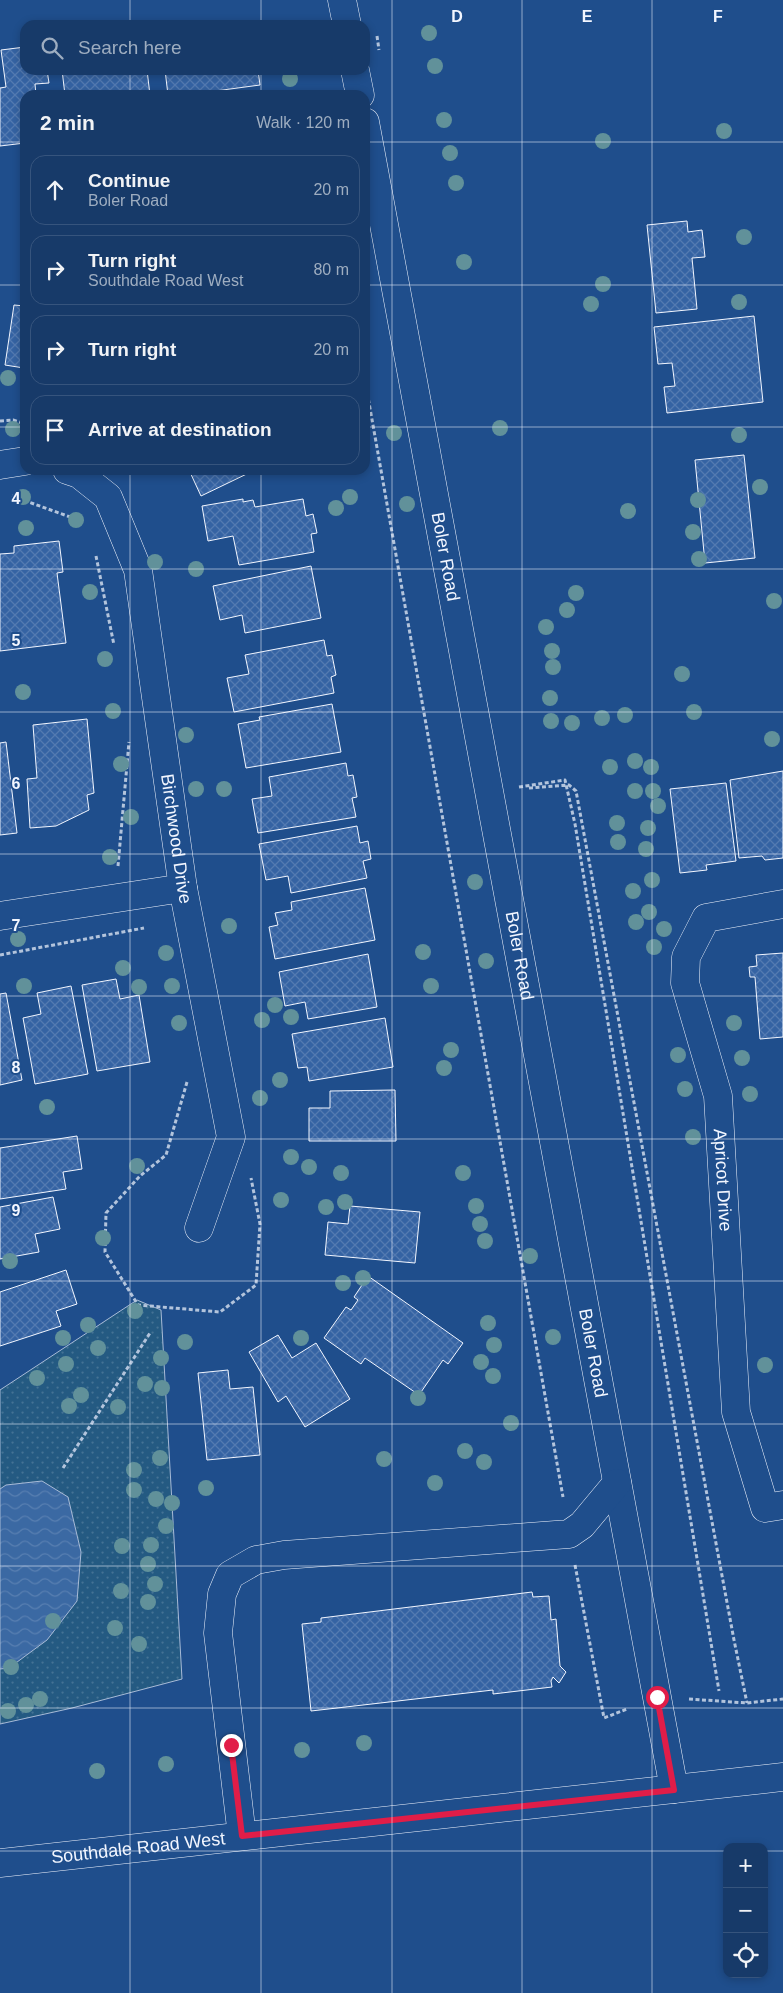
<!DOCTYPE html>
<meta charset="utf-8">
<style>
:root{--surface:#173a69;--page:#20416f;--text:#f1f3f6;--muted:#9eadc0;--line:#36547d}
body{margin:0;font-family:Arial,sans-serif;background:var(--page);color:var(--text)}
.controls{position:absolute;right:15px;bottom:15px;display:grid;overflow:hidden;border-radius:10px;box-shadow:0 2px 8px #0003}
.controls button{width:45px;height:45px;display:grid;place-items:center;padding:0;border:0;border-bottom:1px solid var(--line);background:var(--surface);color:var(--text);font:25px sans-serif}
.stop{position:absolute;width:15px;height:15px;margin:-11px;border:4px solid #e11d48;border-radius:50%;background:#fff}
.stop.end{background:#e11d48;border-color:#fff;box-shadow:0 1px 5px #0008}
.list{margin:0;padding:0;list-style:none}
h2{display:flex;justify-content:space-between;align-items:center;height:65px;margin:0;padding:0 20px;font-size:21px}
h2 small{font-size:16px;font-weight:400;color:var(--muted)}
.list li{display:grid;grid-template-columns:32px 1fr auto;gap:15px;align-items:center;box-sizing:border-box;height:70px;margin:0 10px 10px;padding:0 10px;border:1px solid var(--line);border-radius:15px}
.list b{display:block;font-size:19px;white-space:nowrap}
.list p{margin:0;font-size:16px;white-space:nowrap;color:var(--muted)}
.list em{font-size:16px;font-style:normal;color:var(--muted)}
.icon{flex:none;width:28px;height:28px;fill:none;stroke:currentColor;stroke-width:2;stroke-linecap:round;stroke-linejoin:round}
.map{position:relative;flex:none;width:783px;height:1993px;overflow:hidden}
.search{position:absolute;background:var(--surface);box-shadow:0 2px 8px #0003;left:20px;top:20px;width:350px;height:55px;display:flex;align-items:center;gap:12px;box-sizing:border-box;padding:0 18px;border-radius:15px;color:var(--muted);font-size:19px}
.panel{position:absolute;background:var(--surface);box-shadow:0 2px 8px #0003;left:20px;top:90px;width:350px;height:385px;border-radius:15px}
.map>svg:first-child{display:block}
.green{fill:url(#green-dots);stroke:#a8bbd7}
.water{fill:url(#water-waves);stroke:#a8bbd7}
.building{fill:url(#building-cross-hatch);stroke:#f2f6ff}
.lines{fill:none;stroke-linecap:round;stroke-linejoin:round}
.minor-casing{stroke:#f2f6ff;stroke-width:29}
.major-casing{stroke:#f2f6ff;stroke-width:29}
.path{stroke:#b3c4dc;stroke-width:3;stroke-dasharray:4 2.5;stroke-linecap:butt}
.minor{stroke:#1f4e8c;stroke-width:28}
.major{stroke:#1f4e8c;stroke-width:28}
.tree{fill:#61919a}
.route{stroke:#e11d48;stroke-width:6}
.grid{fill:none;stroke:#f2f6ff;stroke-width:1;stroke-opacity:0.55}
.labels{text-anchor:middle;stroke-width:4;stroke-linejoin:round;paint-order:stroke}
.street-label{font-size:18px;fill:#f2f6ff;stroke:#1f4e8c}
.grid-label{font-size:16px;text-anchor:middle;font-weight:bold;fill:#f2f6ff;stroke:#1f4e8c;stroke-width:4;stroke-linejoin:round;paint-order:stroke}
</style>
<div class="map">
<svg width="783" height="1993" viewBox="0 0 783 1993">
<defs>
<pattern id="green-dots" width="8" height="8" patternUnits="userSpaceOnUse" patternTransform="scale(1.25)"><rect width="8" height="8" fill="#245a82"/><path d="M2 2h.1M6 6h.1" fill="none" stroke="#447295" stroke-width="1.8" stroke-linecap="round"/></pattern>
<pattern id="water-waves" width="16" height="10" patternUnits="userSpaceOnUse" patternTransform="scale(1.25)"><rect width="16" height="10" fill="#3b69a3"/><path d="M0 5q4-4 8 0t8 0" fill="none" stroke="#587fb1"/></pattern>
<pattern id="building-cross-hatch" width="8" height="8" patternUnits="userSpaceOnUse" patternTransform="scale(1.25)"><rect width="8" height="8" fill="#3563a3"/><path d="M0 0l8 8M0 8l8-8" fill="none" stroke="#537ab1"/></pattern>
</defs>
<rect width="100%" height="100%" fill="#1f4e8c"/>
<path class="green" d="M137 1300 161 1310 182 1679 72 1708 0 1724V1390Z"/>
<path class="water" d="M42 1481 68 1497 81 1552 77 1601 47 1640 9 1668 0 1669V1489L6 1485Z"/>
<path class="building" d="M25 47V70H47L49 83 35 84 36 95H25V143L0 146V88L6 87 1 50Z
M62 70H147L150 95H65Z
M165 70H258L260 85 208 92V95H168Z
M687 221 688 232 702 230 705 257 692 258 697 309 656 313 647 225Z
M14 305 25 306V379H23L24 368 5 365Z
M754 316 763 402 667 413 664 387 675 386 672 363 658 364 654 327Z
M744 455 755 558 705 563 695 460Z
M181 470H255L201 496 189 470 183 473Z
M243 499V502L253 500 255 507 303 499 306 516 313 514 317 533 311 534 314 552 239 565 233 536 208 541 202 506Z
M59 541 63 572 57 573 66 643 0 651V554L14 553V546Z
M311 566 321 618 245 633 242 615 220 620 213 586Z
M324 640 327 656 332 655 336 675 331 677 334 693 234 712 227 678 249 674 245 655Z
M332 704 341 752 246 768 238 724 260 720 259 717Z
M87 719 94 793 87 795 89 810 56 826 30 828 27 779 37 778 33 725Z
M6 742 17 833 0 835V743Z
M346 763 348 776 353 775 357 797 352 798 356 817 258 833 252 799 272 796 269 777Z
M783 771V858L765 860 762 856 739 858 730 780Z
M726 783 736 861 706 865 707 870 680 873 670 789Z
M357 826 360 843 368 841 371 859 363 861 367 878 291 893 288 876 266 880 259 844Z
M365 888 375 940 275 959 269 927 278 925 275 913 292 910 291 902Z
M783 953V1037L760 1039 755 977H750L749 967 757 966 756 955Z
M368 954 377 1007 308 1019 305 1002 285 1006 279 972Z
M116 979 120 999 139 995 150 1062 97 1071 82 985Z
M71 986 88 1074 35 1084 23 1018 41 1014 37 993Z
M6 993 22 1080 0 1085V994Z
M385 1018 393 1067 309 1081 307 1067 298 1068 292 1034Z
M395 1090 396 1141H309V1108H330V1091Z
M77 1136 82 1169 63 1172 66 1189 0 1199V1148Z
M53 1197 60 1229 35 1234 39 1252 0 1259V1207Z
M350 1206 420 1212 415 1263 325 1255 328 1222 348 1224Z
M66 1270 77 1304 56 1311 61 1326 0 1346V1292Z
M368 1276 463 1343 448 1364 443 1360 419 1395 365 1358 361 1364 324 1338 346 1307 351 1310 358 1300 354 1297Z
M278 1335 292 1358 316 1343 350 1399 305 1427 286 1396 278 1402 249 1352Z
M228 1370 230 1389 253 1387 260 1455 207 1460 198 1373Z
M532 1592 533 1597 549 1596 551 1620 556 1619 560 1666 566 1672 559 1683 553 1677 551 1681 552 1687 493 1694V1690L311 1711 302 1624 321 1622V1618Z"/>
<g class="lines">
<g class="minor-casing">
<g id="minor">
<path d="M342 0 347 25"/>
<path d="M355 70 360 95"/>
<path id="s1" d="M365 122 674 1789"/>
<path d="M0 465 25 461"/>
<path id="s2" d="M67 470 79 474 108 497 138 570 183 888 231 1137 199 1228"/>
<path id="s3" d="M783 904 706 918 686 957 685 983 718 1096 736 1412 765 1508 783 1505"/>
<path d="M0 916 183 888"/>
<path d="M242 1836 218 1633 222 1594 230 1575 256 1560 284 1555 569 1534 582 1525 617 1483"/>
</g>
</g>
<g class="major-casing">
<g id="major">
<path id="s4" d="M0 1863 783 1777"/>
</g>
</g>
<path class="path" d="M377 36 379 50
M365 380 563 1497
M0 421 13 420 25 424
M12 496 84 522
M96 556 114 645
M519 787 565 780 575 824 719 1691
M529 788 569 785 576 791 734 1640 747 1703
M118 866 129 742
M0 955 144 928
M187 1082 166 1155 140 1176 106 1213 105 1252 138 1305 220 1312 256 1285 260 1224 251 1178
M63 1468 150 1333
M575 1565 604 1718 627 1709
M689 1699 747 1703 783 1699"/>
<use href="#minor" class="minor"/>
<use href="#major" class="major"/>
</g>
<g class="tree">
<circle cx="429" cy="33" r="8"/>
<circle cx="435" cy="66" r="8"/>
<circle cx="290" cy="79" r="8"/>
<circle cx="444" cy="120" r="8"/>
<circle cx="724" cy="131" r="8"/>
<circle cx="603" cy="141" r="8"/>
<circle cx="450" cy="153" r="8"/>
<circle cx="456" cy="183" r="8"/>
<circle cx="744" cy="237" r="8"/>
<circle cx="464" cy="262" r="8"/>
<circle cx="603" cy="284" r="8"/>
<circle cx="739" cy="302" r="8"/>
<circle cx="591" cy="304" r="8"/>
<circle cx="8" cy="378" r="8"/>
<circle cx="500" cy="428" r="8"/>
<circle cx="13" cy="429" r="8"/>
<circle cx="394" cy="433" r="8"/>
<circle cx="739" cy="435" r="8"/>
<circle cx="760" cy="487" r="8"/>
<circle cx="23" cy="497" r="8"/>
<circle cx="350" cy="497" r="8"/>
<circle cx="698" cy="500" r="8"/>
<circle cx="407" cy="504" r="8"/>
<circle cx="336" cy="508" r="8"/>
<circle cx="628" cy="511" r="8"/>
<circle cx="76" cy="520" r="8"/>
<circle cx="26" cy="528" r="8"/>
<circle cx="693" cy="532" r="8"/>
<circle cx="699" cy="559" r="8"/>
<circle cx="155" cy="562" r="8"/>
<circle cx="196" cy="569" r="8"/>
<circle cx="90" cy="592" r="8"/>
<circle cx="576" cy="593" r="8"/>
<circle cx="774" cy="601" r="8"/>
<circle cx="567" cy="610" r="8"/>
<circle cx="546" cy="627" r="8"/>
<circle cx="552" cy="651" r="8"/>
<circle cx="105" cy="659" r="8"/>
<circle cx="553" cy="667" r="8"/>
<circle cx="682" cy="674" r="8"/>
<circle cx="23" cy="692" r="8"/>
<circle cx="550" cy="698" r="8"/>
<circle cx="113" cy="711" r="8"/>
<circle cx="694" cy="712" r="8"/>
<circle cx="625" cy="715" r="8"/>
<circle cx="602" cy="718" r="8"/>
<circle cx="551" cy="721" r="8"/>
<circle cx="572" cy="723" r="8"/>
<circle cx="186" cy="735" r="8"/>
<circle cx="772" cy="739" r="8"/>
<circle cx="635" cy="761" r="8"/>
<circle cx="121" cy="764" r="8"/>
<circle cx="610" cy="767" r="8"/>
<circle cx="651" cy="767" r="8"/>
<circle cx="196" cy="789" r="8"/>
<circle cx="224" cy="789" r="8"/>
<circle cx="635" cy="791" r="8"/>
<circle cx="653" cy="791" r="8"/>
<circle cx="658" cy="806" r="8"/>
<circle cx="131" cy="817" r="8"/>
<circle cx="617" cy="823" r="8"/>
<circle cx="648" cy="828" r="8"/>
<circle cx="618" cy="842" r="8"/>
<circle cx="646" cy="849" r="8"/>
<circle cx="110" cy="857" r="8"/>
<circle cx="652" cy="880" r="8"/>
<circle cx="475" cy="882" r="8"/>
<circle cx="633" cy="891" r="8"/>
<circle cx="649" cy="912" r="8"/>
<circle cx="636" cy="922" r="8"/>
<circle cx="229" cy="926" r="8"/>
<circle cx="664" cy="929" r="8"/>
<circle cx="18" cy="939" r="8"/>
<circle cx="654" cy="947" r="8"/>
<circle cx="423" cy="952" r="8"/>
<circle cx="166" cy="953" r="8"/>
<circle cx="486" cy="961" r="8"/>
<circle cx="123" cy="968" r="8"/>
<circle cx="24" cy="986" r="8"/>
<circle cx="172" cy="986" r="8"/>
<circle cx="431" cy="986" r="8"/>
<circle cx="139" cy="987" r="8"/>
<circle cx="275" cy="1005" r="8"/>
<circle cx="291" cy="1017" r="8"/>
<circle cx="262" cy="1020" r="8"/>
<circle cx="179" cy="1023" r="8"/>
<circle cx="734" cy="1023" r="8"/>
<circle cx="451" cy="1050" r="8"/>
<circle cx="678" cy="1055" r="8"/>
<circle cx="742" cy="1058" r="8"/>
<circle cx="444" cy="1068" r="8"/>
<circle cx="280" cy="1080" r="8"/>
<circle cx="685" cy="1089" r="8"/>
<circle cx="750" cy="1094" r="8"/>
<circle cx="260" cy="1098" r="8"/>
<circle cx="47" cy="1107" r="8"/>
<circle cx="693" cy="1137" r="8"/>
<circle cx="291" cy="1157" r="8"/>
<circle cx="137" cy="1166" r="8"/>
<circle cx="309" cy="1167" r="8"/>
<circle cx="341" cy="1173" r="8"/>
<circle cx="463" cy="1173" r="8"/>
<circle cx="281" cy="1200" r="8"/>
<circle cx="345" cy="1202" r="8"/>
<circle cx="476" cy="1206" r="8"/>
<circle cx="326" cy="1207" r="8"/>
<circle cx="480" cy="1224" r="8"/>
<circle cx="103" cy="1238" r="8"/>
<circle cx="485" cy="1241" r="8"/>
<circle cx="530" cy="1256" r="8"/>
<circle cx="10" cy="1261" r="8"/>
<circle cx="363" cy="1278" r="8"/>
<circle cx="343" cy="1283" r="8"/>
<circle cx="135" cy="1311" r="8"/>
<circle cx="488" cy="1323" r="8"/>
<circle cx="88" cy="1325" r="8"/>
<circle cx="553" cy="1337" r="8"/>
<circle cx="63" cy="1338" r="8"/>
<circle cx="301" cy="1338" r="8"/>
<circle cx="185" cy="1342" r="8"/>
<circle cx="494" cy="1345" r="8"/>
<circle cx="98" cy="1348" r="8"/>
<circle cx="161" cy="1358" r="8"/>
<circle cx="481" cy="1362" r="8"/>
<circle cx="66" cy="1364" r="8"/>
<circle cx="765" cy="1365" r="8"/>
<circle cx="493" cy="1376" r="8"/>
<circle cx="37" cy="1378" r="8"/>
<circle cx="145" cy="1384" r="8"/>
<circle cx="162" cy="1388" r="8"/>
<circle cx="81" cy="1395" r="8"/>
<circle cx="418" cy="1398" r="8"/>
<circle cx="69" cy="1406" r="8"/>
<circle cx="118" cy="1407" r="8"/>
<circle cx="511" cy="1423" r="8"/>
<circle cx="465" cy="1451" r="8"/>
<circle cx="160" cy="1458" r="8"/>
<circle cx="384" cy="1459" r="8"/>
<circle cx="484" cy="1462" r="8"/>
<circle cx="134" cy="1470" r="8"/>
<circle cx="435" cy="1483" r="8"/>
<circle cx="206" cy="1488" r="8"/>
<circle cx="134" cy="1490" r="8"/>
<circle cx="156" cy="1499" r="8"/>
<circle cx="172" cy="1503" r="8"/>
<circle cx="166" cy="1526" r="8"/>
<circle cx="151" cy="1545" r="8"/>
<circle cx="122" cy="1546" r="8"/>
<circle cx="148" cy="1564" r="8"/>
<circle cx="155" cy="1584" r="8"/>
<circle cx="121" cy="1591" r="8"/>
<circle cx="148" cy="1602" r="8"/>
<circle cx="53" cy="1621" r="8"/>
<circle cx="115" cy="1628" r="8"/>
<circle cx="139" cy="1644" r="8"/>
<circle cx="11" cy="1667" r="8"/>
<circle cx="40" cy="1699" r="8"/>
<circle cx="26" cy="1705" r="8"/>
<circle cx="8" cy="1711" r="8"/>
<circle cx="364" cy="1743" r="8"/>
<circle cx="302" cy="1750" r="8"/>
<circle cx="166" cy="1764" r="8"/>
<circle cx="97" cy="1771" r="8"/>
</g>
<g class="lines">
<path class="route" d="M231 1745 242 1836 674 1790 657 1697"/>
</g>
<path class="grid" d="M130 0V25M261 0V25M392 0V1993M522 0V1993M652 0V1993M130 70V95M261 70V95M0 142H25M365 142H783M0 285H25M365 285H783M0 427H25M365 427H783M130 470V1993M261 470V1993M0 569H783M0 712H783M0 854H783M0 996H783M0 1139H783M0 1281H783M0 1424H783M0 1566H783M0 1708H783M0 1851H727M764 1851H783"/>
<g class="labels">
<g class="street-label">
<text dy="6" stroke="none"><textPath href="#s1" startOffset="442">Boler Road</textPath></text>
<text dy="6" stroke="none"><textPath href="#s2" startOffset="400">Birchwood Drive</textPath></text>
<text dy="6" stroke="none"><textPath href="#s1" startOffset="848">Boler Road</textPath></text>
<text dy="6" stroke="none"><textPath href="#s3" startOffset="350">Apricot Drive</textPath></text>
<text dy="6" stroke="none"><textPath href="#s1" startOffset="1252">Boler Road</textPath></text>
<text dy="6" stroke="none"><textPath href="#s4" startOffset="139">Southdale Road West</textPath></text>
</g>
</g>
<g class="grid-label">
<text x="457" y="22">D</text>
<text x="587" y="22">E</text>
<text x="718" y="22">F</text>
<text x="16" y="504">4</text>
<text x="16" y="646">5</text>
<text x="16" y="789">6</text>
<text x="16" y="931">7</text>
<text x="16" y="1073">8</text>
<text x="16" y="1216">9</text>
</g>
</svg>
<div class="controls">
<button>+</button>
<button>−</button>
<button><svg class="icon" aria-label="locate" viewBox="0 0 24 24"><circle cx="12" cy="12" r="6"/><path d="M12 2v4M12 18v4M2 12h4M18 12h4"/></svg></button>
</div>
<div class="stop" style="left:657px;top:1697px"></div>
<div class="stop end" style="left:231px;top:1745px"></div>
<div class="search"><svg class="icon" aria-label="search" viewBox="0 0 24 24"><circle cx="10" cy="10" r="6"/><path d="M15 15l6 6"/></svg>Search here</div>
<section class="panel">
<h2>2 min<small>Walk · 120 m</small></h2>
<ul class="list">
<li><svg class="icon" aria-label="ahead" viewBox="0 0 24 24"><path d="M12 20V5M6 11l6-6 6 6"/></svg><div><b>Continue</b><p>Boler Road</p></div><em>20 m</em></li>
<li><svg class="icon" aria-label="right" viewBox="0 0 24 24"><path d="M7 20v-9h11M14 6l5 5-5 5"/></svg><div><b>Turn right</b><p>Southdale Road West</p></div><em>80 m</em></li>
<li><svg class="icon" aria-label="right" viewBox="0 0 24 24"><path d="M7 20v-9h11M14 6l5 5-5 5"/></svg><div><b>Turn right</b></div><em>20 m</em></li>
<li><svg class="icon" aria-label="arrive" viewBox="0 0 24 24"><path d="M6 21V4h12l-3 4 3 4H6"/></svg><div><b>Arrive at destination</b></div></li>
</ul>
</section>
</div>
